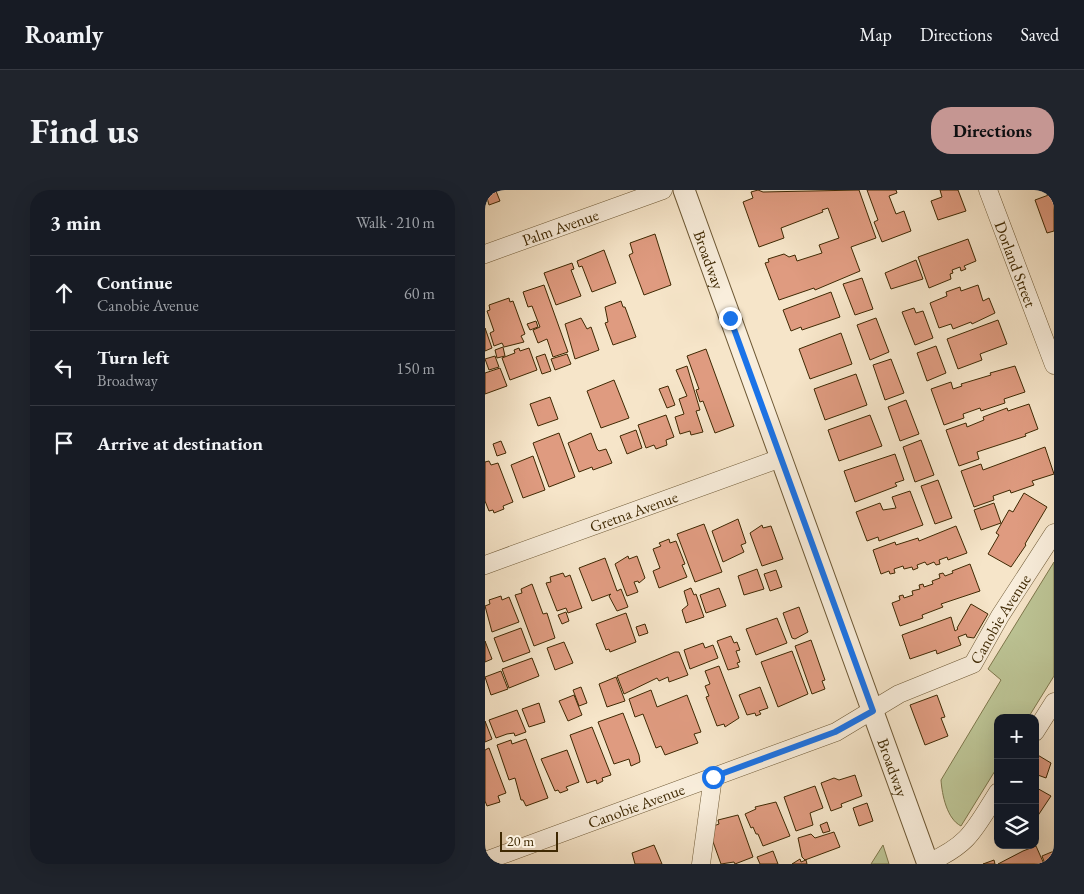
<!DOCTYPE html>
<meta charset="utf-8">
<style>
:root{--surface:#171b24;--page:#20242c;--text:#f1f3f6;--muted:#9ea1a6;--line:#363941;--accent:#c59692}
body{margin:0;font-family:"EB Garamond",serif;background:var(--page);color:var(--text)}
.controls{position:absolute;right:15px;bottom:15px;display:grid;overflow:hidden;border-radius:10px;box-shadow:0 5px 20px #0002}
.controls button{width:45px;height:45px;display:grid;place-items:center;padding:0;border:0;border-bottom:1px solid var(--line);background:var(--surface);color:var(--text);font:25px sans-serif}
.scale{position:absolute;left:15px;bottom:12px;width:58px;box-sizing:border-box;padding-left:5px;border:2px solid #3f2903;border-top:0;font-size:14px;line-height:18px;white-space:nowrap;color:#3f2903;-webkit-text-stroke:4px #f9eedc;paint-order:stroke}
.stop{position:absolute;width:15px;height:15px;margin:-11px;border:4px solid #1a73e8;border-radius:50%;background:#fff}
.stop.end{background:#1a73e8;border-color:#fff;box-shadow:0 1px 5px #0008}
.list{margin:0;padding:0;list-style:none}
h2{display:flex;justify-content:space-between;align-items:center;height:65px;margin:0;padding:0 20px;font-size:21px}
h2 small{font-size:16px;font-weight:400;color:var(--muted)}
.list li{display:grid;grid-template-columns:32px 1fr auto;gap:15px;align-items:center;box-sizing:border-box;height:75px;padding:0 20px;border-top:1px solid var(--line)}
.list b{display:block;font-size:19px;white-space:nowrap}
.list p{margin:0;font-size:16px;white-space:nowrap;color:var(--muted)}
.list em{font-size:16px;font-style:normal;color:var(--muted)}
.icon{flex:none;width:28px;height:28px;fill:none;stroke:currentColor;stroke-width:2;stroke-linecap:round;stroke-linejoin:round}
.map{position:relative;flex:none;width:569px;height:674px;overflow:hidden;border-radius:20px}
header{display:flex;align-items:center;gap:30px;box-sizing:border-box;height:70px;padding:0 25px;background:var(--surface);border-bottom:1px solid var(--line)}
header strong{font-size:24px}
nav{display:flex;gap:28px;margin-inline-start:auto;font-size:18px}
.intro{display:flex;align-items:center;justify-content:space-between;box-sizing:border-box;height:120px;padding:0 30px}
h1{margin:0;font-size:35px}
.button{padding:12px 22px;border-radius:20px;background:var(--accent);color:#111;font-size:18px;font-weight:700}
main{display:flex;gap:30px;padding:0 30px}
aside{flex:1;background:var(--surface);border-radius:20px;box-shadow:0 5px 20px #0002}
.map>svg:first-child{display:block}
.green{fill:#bdc596;stroke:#7e774c}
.building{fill:#df9b80;stroke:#3f2903}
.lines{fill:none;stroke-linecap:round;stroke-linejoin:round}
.minor-casing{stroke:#6d5834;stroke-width:19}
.tertiary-casing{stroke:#6d5834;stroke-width:23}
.minor{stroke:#f9eedc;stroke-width:18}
.tertiary{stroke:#f9eedc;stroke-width:21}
.route{stroke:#1a73e8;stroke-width:6}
.labels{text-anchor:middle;stroke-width:4.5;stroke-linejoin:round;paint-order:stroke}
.street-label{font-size:16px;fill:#3f2903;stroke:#f9eedc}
</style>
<header>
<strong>Roamly</strong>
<nav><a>Map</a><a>Directions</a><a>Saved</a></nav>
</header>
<div class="intro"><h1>Find us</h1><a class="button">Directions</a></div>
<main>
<aside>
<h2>3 min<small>Walk · 210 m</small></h2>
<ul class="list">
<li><svg class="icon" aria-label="ahead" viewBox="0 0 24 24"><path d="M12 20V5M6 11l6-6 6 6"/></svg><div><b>Continue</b><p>Canobie Avenue</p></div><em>60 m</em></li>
<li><svg class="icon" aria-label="left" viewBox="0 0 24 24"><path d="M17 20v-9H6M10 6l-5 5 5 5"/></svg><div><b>Turn left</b><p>Broadway</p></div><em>150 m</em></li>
<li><svg class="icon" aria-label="arrive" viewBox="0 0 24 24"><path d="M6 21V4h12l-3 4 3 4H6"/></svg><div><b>Arrive at destination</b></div></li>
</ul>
</aside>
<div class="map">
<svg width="569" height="674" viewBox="0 0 569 674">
<rect width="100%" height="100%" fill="#f6e5c9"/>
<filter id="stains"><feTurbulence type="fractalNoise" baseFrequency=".004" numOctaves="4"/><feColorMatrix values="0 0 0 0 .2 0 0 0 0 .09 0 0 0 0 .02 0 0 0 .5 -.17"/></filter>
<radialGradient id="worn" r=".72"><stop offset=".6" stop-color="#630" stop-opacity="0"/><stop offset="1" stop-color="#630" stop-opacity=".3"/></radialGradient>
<path class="green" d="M569 372V486L543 528H513V576L476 636C462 629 457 605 456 590L516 490 503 479Z
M398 655 404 674H386Z"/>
<path class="building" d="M0 0H14L11 1 15 11 4 15Z
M273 0 278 2 374 0 391 48 366 57 375 81 330 100 329 98 294 110 280 73 284 72 283 69 299 64 304 67 310 65 312 71 337 63 334 55 354 48 343 18 337 20 338 22 296 38 299 48 274 57 258 12 268 8 266 2Z
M382 0H411L412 3 404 6 411 24 419 21 426 41 397 52 389 32 393 30Z
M455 0H473L481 21 453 30 446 11 457 7Z
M569 3V41L562 43 550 10Z
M170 44 186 95 159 105 144 65 148 63 145 53Z
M483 49 491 71 479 76 481 79 476 81 475 77 467 80 468 83 465 84 466 89 444 98 433 67Z
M119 60 131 93 107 102 97 76 94 77 92 71Z
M431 70 438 89 406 99 400 83Z
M87 73 89 79 86 80 96 106 71 115 59 83Z
M377 88 388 119 370 125 358 94Z
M59 95 83 162 68 167 62 149 53 153 48 140 55 137 47 116 43 117 38 102Z
M493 95 498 111 504 108 510 123 487 134 486 132 468 139 466 134 454 138 445 113 462 106 461 102 475 97 476 101Z
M346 102 355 127 317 140 316 137 306 141 298 120Z
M24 108 25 112 28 111 40 144 36 146 39 152 19 157 17 153 9 156 5 143 9 141 2 121 5 120 4 115Z
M136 111 138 117H140L151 147 128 155 120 133 123 132 120 117Z
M429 118 431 123 438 121 448 148 430 155 417 122Z
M96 128 102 139 106 137 114 160 90 169 80 134Z
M391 128 404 162 385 170 372 135Z
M513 130 522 154 495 164 497 170 473 179 462 149Z
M51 131 53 137 45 140 42 134Z
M0 138 7 158 0 161Z
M356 143 367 174 325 189 314 159Z
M451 156 461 183 442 191 432 163Z
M18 157 20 166 12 168 10 160Z
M34 158 35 161 44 158 52 180 25 190 17 168 30 163 29 160Z
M221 159 249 236 230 243 218 211 215 212 211 200 214 199 202 166Z
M60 164 66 181 57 184 51 167Z
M82 164 86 174 70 180 66 169Z
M10 166 14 177 4 180 0 169Z
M406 169 419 203 400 210 388 175Z
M202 176 215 220 211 221 218 242 206 245 205 241 195 244 190 227 199 224 194 209 202 206 191 180Z
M530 176 540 202 519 209 520 213 496 221 495 218 478 224 479 228 459 235 446 199 466 192 468 199 477 196 476 194 506 185 505 183Z
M15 178 22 196 0 204V183Z
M371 184 382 215 340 230 329 199Z
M129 190 144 228 116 238 102 201Z
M183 196 190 215 182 218 174 199Z
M65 207 73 229 53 236 45 214Z
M421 210 434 244 415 251 403 217Z
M544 214 553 239 540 244 541 246 492 262 494 269 474 276 461 240 481 233 482 237 499 230 498 227 522 218 523 221Z
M181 225 189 247 181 250 182 255 171 259 169 255 161 258 153 235Z
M385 225 397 256 354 271 343 240Z
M151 240 157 258 142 264 135 246Z
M74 243 90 287 64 297 48 253Z
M106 243 112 259 114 261 121 259 127 273 108 280 107 277 94 282 83 253Z
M436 250 449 285 430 292 418 257Z
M16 251 21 263 12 266 8 254Z
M560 257 569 284 547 291 549 295 526 303 525 300 508 306 509 310 489 317 476 281 496 274 498 280Z
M410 264 419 290 410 293 412 296 370 312 359 281Z
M48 266 60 300 38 308 26 275Z
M4 271 6 275 13 273 28 312 18 316 19 319 9 323 8 320 4 321 0 311V272Z
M453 290 467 328 450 334 436 296Z
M425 301 438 335 394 351 393 347 382 351 371 322 395 313 398 320 411 318 407 307Z
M539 303 562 317 540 354 541 355 526 377 503 364 514 345 511 343 524 320 528 322Z
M509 313 516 333 496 340 489 320Z
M253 329 261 353 256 355 259 362 238 372 227 341Z
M219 334 237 382 210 392 192 344Z
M277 335 278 338 286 336 298 369 277 376 265 343Z
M471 336 482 363 463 370 462 367 454 370 455 374 451 375 449 372 442 375 440 372 432 375 433 378 428 380 427 377 419 379 418 376 409 379 410 383 405 384 404 381 396 384 388 360 410 352 411 355 433 348 434 351Z
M184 349 185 353 191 351 200 374 197 375 202 387 174 398 168 381 175 378 168 359 176 356 174 353Z
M143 366 144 369 152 366 160 388 154 393 153 391 149 392 153 402 142 406 130 374Z
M120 368 132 401 136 399 143 417 132 421 124 406 126 404 107 411 94 378Z
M485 374 495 401 456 414 458 417 437 425 438 428 415 436 407 413 415 410 414 406 418 405 419 408 428 405 427 401 435 399 434 395 438 394 439 397 448 394 447 391 455 388 454 384 458 383 460 386 468 383 467 381Z
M272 379 279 399 259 405 253 386Z
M291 380 297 397 285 401 279 384Z
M78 383 80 387 85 385 97 418 83 423 81 418 72 421 61 393 66 392 65 387Z
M47 394 58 424 62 423 70 448 49 456 30 405 37 403 36 399Z
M206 398 209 405 211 404 219 427 201 433 197 420 203 415 199 401Z
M234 398 241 416 221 423 215 405Z
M16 406 17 410 24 407 34 432 7 442 0 416 5 414 4 410Z
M486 414 503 424 489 448 482 447 481 444 473 447 476 455 452 464 451 460 425 469 417 445 466 427 470 441 473 439 472 438Z
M314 417 323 442 310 449 307 448 298 423Z
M81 422 84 431 77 434 73 425Z
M141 423 151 452 125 462 124 459 121 460 111 434Z
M292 428 302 453 271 465 261 439Z
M160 434 163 443 154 446 151 437Z
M36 438 45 462 18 472 9 448Z
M246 446 249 453 252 452 255 460 251 461 255 472 252 473 254 477 243 480 232 451Z
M326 450 340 490 337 491 340 499 327 504 310 456Z
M0 451 7 469 0 472Z
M79 452 88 473 70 480 62 458Z
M218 453 220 458 228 455 233 468 205 479 199 460Z
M307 461 323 504 293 517 276 472Z
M190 462H194L203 485 184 492 183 487 174 491 172 488 139 504 132 486Z
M47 468 54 486 24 498 17 479Z
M234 476 254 528 240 537 239 534 232 536 221 507 224 506 220 496 225 494 220 481Z
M16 481 23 499 6 505 0 487Z
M131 487 140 511 122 517 114 494Z
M96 497 102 513 94 516 88 500Z
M275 497 283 518 274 521 276 524 271 526 270 523 262 525 254 505Z
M166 500 172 517 202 505 216 542 209 544 213 553 180 565 176 556 171 558 158 524 150 527 144 509Z
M89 505 97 525 83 531 74 511Z
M452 505 460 527 456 528 463 546 440 555 425 515Z
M54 513 60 532 44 537 37 519Z
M32 520 41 542 30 546 29 543 22 544 11 548 4 530Z
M138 523 154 565 155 572 146 576 144 569 129 574 113 532Z
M0 531 7 549 0 552Z
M107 537 126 585 117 588 118 591 112 594 111 590 102 593 85 545Z
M41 549 63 608 41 616 38 610H36L30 588 24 590 12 555 26 550 27 554Z
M4 558 21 603 13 606 15 612 2 616 0 611V560Z
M82 560 94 592 81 597 83 600 75 603 73 600 70 601 56 569Z
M551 564 566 573 561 588 550 584Z
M370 585 377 606 356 614 357 617 346 621 336 593 349 588 354 590Z
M330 596 338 618 325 623 328 635 311 641 299 607Z
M550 597 566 606 550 630Z
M291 612 305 646 278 656 273 644H271L268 637 266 638 260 624 271 619 270 617Z
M382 613 388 631 374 636 368 618Z
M253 625 268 667 250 674 249 672 236 674 223 638 234 634 233 630Z
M342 632 345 641 338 643 335 635Z
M349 642 355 657 320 670 317 667 313 648 326 644 330 648Z
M169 655 177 674H150L147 663Z
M551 656 559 674H513L538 661Z
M288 661 293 674H275L272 667Z
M569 661V674H560L557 666Z
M315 669 316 672 321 670 322 674H307Z
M509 670 510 674H498Z"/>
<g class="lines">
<g class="minor-casing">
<g id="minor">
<path id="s1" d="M503 0 569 175"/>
<path id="s2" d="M0 64 178 0"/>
<path id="s3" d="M0 375 296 268"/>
<path d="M550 542 569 512"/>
<path id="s4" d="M0 671 351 542 414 504 488 474 515 426 569 343"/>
<path d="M443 673C485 654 489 640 513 602"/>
<path d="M216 674 228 587"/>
</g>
</g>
<g class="tertiary-casing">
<g id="tertiary">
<path id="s5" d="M199 0 443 674"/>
</g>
</g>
<use href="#minor" class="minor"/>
<use href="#tertiary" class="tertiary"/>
</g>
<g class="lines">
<path class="route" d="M228 587 350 542 388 521 245 128"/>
</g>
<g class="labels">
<g class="street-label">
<text dy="6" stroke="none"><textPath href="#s2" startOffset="80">Palm Avenue</textPath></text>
<text dy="6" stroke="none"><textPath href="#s5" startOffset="74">Broadway</textPath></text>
<text dy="6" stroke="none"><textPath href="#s1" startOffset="79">Dorland Street</textPath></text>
<text dy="6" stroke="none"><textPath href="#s3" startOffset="158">Gretna Avenue</textPath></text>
<text dy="6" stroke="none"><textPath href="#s4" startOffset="580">Canobie Avenue</textPath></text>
<text dy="6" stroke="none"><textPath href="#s5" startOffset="614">Broadway</textPath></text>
<text dy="6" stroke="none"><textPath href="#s4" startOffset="161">Canobie Avenue</textPath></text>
</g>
</g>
<rect width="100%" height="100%" filter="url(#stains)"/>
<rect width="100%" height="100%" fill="url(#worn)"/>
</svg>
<div class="controls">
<button>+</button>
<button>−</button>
<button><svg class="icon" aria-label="layers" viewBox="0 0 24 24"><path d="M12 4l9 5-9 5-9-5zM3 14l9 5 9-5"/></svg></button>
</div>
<div class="scale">20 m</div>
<div class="stop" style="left:228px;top:587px"></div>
<div class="stop end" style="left:245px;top:128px"></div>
</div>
</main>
